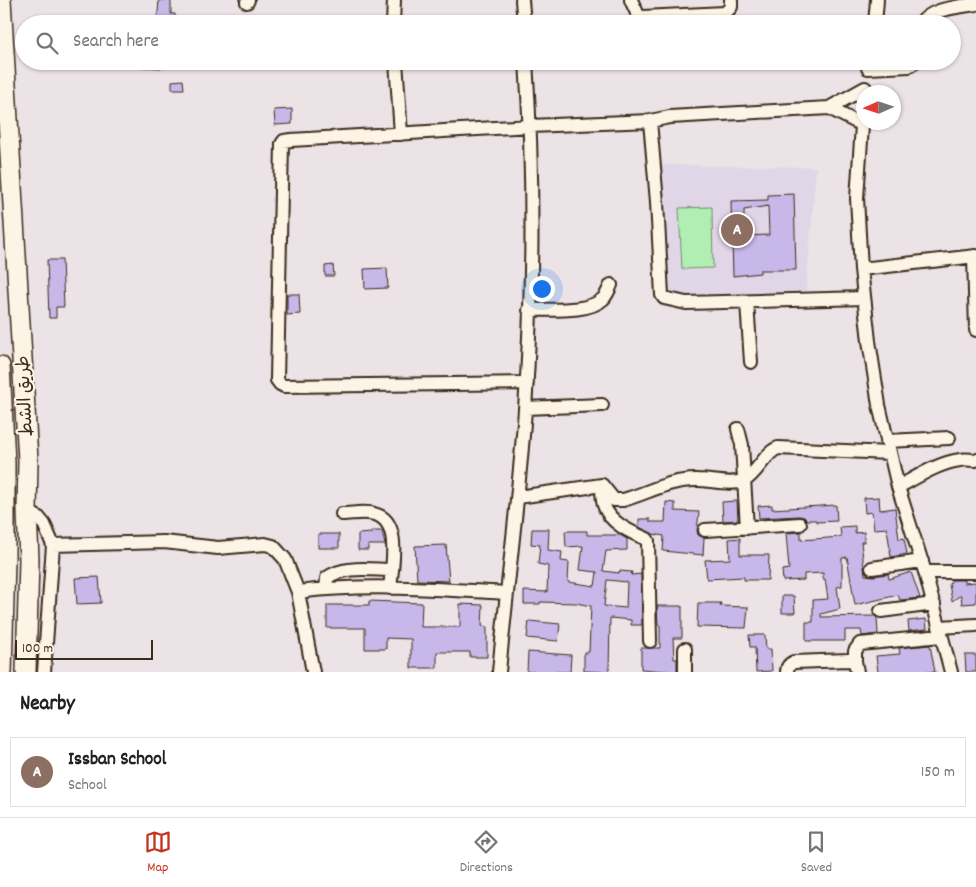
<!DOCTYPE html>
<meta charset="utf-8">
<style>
:root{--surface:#fff;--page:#f2f2f2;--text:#222;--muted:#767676;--line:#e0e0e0;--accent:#c8321e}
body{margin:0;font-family:Dekko,"Playpen Sans Arabic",sans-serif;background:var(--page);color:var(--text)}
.compass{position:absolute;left:856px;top:85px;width:45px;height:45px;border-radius:50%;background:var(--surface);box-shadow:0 1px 4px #0004;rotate:267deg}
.scale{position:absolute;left:15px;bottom:12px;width:138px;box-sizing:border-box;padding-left:5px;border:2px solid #3b2a1e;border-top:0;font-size:14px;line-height:18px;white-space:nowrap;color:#3b2a1e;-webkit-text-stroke:4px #fcf5e5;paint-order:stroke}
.you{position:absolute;left:541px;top:288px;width:18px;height:18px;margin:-12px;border:4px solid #fff;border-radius:50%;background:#1a73e8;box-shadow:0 0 0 8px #1a73e833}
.badge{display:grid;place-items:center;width:32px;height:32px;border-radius:50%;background:var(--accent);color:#fff;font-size:16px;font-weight:700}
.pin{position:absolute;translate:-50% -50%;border:2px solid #fff;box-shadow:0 1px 5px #0006}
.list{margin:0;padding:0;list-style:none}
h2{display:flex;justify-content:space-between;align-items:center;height:65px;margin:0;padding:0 20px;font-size:21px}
h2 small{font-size:16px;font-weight:400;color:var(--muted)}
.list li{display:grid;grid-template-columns:32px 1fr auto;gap:15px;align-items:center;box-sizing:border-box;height:70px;margin:0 10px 10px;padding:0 10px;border:1px solid var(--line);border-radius:0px}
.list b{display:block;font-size:19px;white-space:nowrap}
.list p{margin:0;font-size:16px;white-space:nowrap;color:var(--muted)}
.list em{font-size:16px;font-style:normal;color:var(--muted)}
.icon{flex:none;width:28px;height:28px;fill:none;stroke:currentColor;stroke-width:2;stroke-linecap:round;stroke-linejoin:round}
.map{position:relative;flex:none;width:976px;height:672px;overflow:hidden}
.search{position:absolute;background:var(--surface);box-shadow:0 1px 4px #0004;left:15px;right:15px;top:15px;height:55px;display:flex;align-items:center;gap:12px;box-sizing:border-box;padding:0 18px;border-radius:28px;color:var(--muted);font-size:19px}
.sheet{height:145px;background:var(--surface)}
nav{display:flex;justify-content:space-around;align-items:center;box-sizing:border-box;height:70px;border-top:1px solid var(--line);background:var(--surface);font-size:14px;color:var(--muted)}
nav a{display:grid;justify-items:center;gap:2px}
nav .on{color:var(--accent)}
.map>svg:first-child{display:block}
.built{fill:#e1d6e7}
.green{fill:#b1eeb4;stroke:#768c69}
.building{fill:#c7b8e9;stroke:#3b2a1e;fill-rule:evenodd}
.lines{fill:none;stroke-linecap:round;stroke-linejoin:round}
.minor-casing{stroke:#3b2a1e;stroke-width:16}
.highway-casing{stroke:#3b2a1e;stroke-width:22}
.minor{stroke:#fcf5e5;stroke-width:12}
.highway{stroke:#fcf5e5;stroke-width:19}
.labels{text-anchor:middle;stroke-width:4.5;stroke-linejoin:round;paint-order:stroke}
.street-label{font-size:18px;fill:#3b2a1e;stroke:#fcf5e5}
</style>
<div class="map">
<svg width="976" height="672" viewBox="0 0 976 672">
<rect width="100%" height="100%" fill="#ece3e6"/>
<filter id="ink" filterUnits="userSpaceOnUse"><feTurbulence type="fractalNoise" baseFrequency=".02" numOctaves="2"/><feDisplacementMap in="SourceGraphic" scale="10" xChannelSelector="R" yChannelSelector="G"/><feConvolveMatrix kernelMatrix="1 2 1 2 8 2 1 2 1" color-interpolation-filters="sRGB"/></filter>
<g filter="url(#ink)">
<path class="built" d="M660 165 816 167 806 292 667 296Z"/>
<path class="green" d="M712 207 713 268 682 269 679 208Z"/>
<path class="building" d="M159 0H171V14H175V24H157Z
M141 61H164V68L141 67Z
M183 80 184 89H172V81Z
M292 109V124L275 125 274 110Z
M794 194 796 270H760V273L733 276 731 201 768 200V195ZM768 206 769 235 744 236V210Z
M47 260H62L64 307H56V318H49Z
M333 265 334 276H325V266Z
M387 268 388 288 365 289 364 269Z
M287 294H299L300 314 287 315Z
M879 497 880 510 895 508 899 539 904 538 907 554 891 557 887 528 874 529 872 512 865 513 864 498Z
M737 501 738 520 723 521 722 502Z
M666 502 675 503V511L699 512 697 531 698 535 704 538 703 555 663 551 664 536 653 534 639 527V519H650V522H665Z
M772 505V509L836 505 837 521 816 522V520H807L804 517 799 516 759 518 758 506Z
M855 526V533L864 532V542H861L865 575 873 576 888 574 889 579 911 572 920 598 900 600 898 595 855 605 847 557 842 558V586L837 587 840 609 821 614V617L875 616 877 618 878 634 862 636 861 630H845V641H806V622H813V600L828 599 825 579H823V573L804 574V580L783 581 782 570 789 569 786 533 801 532V540L841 537 840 527Z
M532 529H549L548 550 562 552 561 561 569 562 568 582 595 586 597 572 580 570 583 546 566 547 565 531H587V535H620L627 539V550L606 551 603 571 619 573V571L632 572 631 575 641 574 642 625H631V620L610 618 609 672 584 671V652H589L591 606 576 603 540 602V604H524V591L547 592 548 566 538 564 540 545 531 544ZM607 580 627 582 626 608 604 606Z
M372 531H382L385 545H368V550H358V534L372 533Z
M318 534H339V548H318Z
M740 538V555H769L768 580H744V577L707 579 705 560 730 559 729 539Z
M446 545 449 581 417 580 415 546Z
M99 577 101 603 77 604 75 578Z
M952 580H964V583L976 582V603L962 604 961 595 952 601 949 584Z
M782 596H794L795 613H782Z
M369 601 422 603 421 627H460V604L483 605 482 626 487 627V657H470V652H437V668H411V639L386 638V649H365V628H327V605H369Z
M698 603H721L720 606 748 607 746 628 697 627Z
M657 606H682V638H673L674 659H677V672L641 669V648H660V625H658Z
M926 619 927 629 909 631 908 621Z
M529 621 560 624 558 641 527 638Z
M749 635H765L766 649H771L772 671 756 672 755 647H750Z
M930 645 935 672H878L876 656 900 654 899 648Z
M528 652 571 655 570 672H527Z
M965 655H976V672H966Z"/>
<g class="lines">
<g class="minor-casing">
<path id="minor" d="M522 0 524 24
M631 0 638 15 643 17 725 13 731 7V0
M247 2 248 0
M393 24 394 0
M875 24 877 0
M921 24C929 8 960 7 976 4
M396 61 401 134
M868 68 909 66 917 61
M864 97 857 198 861 269 869 341 879 405 898 487 925 572 951 672
M829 108 860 124
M650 121 657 202 662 295 664 298 686 303 864 298
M974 256 976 330
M861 269 976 256
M747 302 751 362
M529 310C550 309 588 313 603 299 607 295 609 289 611 285
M527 383 284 386 280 384 277 380 282 144 284 141 291 140 530 126 650 121 670 117 829 108 865 88
M525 408 602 405
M738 429 742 445 747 528
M887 441 949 438
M602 485C602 491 602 499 604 505 609 523 632 533 647 539L648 541 650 641
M898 487C917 477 938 463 960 460 965 459 971 460 976 460
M518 497 602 485 614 500H623C648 493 671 479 698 480 712 480 732 486 745 480 757 473 766 452 778 448L889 453
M27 511 39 518 44 524 53 545 44 672
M342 514C352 514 364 511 374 514 402 520 392 566 390 588
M705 530 800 524
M53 545 164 542 218 548 265 544 273 546 285 559 298 592 313 672
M872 568 922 561
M925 572H976
M326 589 327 578C343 565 372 570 392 570
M298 592C367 583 437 589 506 593
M881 611 934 604
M939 627 976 625
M855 661V651L860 644 941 636
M499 672C507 584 519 497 525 409 533 293 534 177 526 61
M685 672V649
M787 672C787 667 789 664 794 662L848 660 855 661 857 672"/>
</g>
<g class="highway-casing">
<path id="highway" d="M1 0 28 460 27 511 29 560 26 672
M0 366 5 462V559L2 672"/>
</g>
<use href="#minor" class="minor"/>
<use href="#highway" class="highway"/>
</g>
</g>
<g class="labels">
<g class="street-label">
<text transform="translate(24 396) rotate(-93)" y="6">طريق الشط</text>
</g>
</g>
</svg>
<svg class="compass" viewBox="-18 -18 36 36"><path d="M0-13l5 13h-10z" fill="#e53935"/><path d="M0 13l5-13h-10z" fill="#767676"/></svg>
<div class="scale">100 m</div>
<div class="you"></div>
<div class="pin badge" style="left:737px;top:230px;background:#8d6e63">A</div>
<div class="search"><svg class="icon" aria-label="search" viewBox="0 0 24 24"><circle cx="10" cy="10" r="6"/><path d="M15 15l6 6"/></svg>Search here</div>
</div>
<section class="sheet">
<h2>Nearby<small></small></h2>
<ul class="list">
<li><span class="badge" style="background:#8d6e63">A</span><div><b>Issban School</b><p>School</p></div><em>150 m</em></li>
</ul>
</section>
<nav>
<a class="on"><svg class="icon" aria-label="map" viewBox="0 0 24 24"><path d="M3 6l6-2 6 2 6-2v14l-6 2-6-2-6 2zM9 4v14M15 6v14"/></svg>Map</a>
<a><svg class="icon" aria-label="directions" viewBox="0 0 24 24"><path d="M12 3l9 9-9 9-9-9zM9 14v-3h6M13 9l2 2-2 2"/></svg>Directions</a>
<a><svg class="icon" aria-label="saved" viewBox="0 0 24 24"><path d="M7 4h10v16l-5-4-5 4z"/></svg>Saved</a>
</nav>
